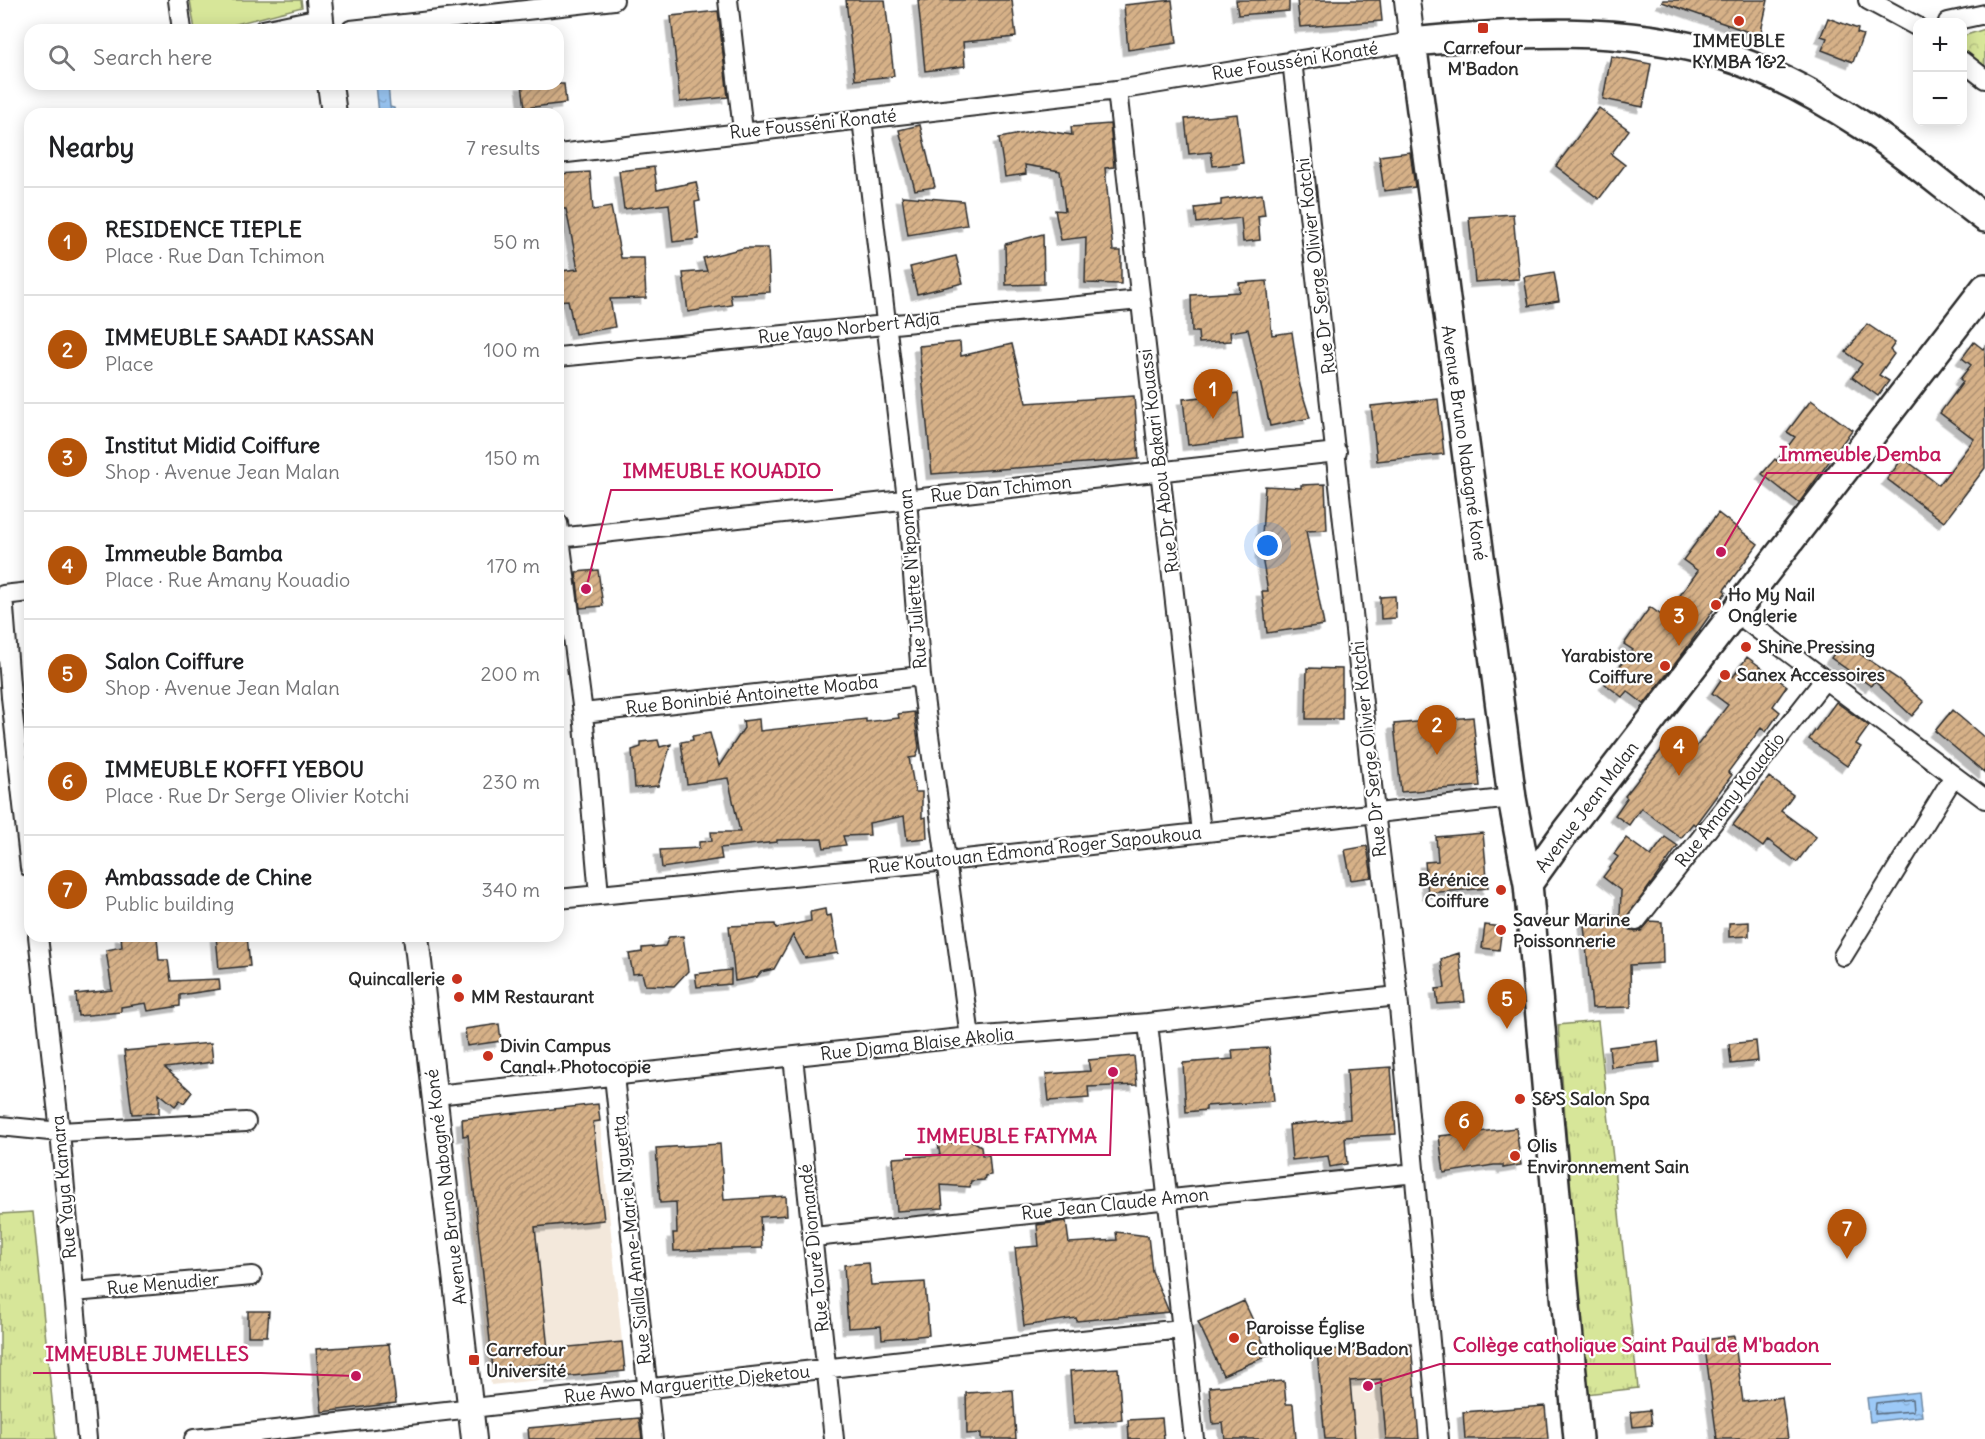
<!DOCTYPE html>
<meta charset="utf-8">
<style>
:root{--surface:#fff;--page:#f2f2f2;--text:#202124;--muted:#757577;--line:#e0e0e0;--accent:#b45309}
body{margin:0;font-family:Delius,sans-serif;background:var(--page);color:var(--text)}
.controls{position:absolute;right:18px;top:18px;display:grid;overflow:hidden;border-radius:12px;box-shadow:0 3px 15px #0003}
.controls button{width:54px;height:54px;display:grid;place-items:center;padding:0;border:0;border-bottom:2px solid var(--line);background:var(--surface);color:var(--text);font:30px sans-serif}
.you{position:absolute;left:1268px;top:546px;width:21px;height:21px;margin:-15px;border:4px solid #fff;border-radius:50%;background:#1a73e8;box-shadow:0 0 0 9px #1a73e833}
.badge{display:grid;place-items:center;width:39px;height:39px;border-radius:50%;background:var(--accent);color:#fff;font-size:20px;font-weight:700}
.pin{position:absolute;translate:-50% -50px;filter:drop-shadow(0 2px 3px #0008)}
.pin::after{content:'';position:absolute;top:32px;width:21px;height:18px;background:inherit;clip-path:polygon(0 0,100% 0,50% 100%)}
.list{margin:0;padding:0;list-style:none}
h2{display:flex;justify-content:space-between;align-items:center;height:78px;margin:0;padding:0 24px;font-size:26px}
h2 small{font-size:20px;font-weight:400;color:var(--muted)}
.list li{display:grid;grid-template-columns:39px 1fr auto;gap:18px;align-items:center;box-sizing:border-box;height:108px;padding:0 24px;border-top:2px solid var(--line)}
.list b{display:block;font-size:22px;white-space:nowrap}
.list p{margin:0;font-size:20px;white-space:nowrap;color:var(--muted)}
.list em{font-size:20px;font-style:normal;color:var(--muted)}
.icon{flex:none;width:33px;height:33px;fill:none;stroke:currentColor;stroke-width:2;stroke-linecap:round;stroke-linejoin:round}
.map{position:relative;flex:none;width:1985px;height:1439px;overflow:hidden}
.search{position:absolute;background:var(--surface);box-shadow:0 3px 15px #0003;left:24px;top:24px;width:540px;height:66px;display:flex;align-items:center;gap:15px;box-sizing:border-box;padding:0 21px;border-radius:18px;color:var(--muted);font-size:22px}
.panel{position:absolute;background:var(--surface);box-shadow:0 3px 15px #0003;left:24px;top:108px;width:540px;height:834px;border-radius:18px}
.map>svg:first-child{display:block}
.built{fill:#f3e8db}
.grass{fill:url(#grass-tufts);stroke:#818862;stroke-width:1.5}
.park{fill:url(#park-crowns);stroke:#818862;stroke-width:1.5}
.garden{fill:#d7e699;stroke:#818862;stroke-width:1.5}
.water{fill:url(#water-ripples);stroke:#6f8aa5;stroke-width:1.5}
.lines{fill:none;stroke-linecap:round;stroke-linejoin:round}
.shore{stroke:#586a7d;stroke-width:1.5}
.building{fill:url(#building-hatch);stroke:#2b2b2b;stroke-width:1.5;filter:url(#shadow)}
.minor-casing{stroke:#2b2b2b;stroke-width:22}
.tertiary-casing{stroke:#2b2b2b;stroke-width:28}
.secondary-casing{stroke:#2b2b2b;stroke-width:32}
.minor{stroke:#fff;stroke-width:18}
.tertiary{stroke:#fff;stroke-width:24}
.secondary{stroke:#fff;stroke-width:27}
.poi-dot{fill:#c8321e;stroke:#fff;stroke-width:2}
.labels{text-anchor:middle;stroke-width:4.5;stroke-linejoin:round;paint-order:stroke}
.poi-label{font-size:18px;font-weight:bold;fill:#2b2b2b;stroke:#fff;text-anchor:start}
.street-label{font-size:18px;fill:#2b2b2b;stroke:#fff}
.leader{fill:none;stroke:#c2185b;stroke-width:2}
.callout-dot{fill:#c2185b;stroke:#fff;stroke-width:2}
.callout-label{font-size:20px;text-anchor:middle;font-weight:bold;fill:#c2185b;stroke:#fff;stroke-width:4.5;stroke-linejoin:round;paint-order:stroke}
</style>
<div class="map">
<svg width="1985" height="1439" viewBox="0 0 1985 1439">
<defs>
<pattern id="grass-tufts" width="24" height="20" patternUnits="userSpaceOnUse" patternTransform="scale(1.5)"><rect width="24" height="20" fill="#d7e699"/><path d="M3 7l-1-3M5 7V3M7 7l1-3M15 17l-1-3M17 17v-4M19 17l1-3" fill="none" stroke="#b9c584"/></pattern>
<pattern id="park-crowns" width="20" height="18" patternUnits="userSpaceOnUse" patternTransform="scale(1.5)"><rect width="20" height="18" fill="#d7e699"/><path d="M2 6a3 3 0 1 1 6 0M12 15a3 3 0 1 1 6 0" fill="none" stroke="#b9c584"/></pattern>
<pattern id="water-ripples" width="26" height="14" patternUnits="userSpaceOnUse" patternTransform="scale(1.5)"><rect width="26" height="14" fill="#9cc9f7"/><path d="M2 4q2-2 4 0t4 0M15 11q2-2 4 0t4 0" fill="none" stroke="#87add4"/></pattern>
<pattern id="building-hatch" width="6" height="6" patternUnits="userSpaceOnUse" patternTransform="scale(1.5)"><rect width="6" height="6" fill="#d6b188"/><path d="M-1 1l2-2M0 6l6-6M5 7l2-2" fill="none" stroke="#ae906f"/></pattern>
<filter id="shadow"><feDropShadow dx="-5.5" dy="5.5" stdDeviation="0" flood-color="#0004"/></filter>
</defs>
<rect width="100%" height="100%" fill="#fff"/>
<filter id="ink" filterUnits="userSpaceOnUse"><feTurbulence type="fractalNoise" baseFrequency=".0167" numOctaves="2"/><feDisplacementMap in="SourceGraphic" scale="12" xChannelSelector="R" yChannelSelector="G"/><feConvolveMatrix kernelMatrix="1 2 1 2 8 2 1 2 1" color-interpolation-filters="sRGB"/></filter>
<g filter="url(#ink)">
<path class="built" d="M598 1104 625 1371 491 1385 462 1119Z
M1411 1343 1419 1439H1325L1317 1351Z"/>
<path class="grass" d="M1598 1021 1638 1388 1586 1394 1558 1025Z
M33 1212 56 1439H0V1214Z"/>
<path class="park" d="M1985 29V79L1963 63V36Z"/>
<path class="garden" d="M190 0H301L302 7 213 30H195Z"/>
<path class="water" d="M376 84H388L390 107 394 108 395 114H379Z
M1919 1392 1922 1416 1870 1422 1867 1398Z"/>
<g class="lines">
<path class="shore" d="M1912 1399 1913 1411 1875 1414 1876 1403Z"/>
</g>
<path class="building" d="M846 0H885L894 76 855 80Z
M918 0H1012L1016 37 963 42 965 66 925 71Z
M1172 0 1177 43 1128 50 1124 5Z
M1236 0H1289V11L1238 15Z
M1297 0H1380L1382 21 1300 27Z
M1663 0H1768L1760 36 1662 2Z
M718 11 728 97 680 102 671 16Z
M1828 18 1858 29 1857 33 1863 35 1853 62 1822 50 1827 38 1821 36Z
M1611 56 1651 64 1643 107 1603 99Z
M522 84H564L566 103 525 108Z
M1599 108 1629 130 1611 154 1625 165 1599 199 1556 166Z
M1237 114 1243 163 1213 166 1211 152 1189 154 1185 119Z
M1110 124 1114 167 1105 168 1113 251H1121V284L1085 283 1086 237 1061 240 1055 210 1065 211 1060 171 1025 165 1026 174 1005 177 999 138 1041 130 1072 135 1071 127Z
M920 125 935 187 915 190 899 130Z
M1410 152 1415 187 1384 191 1379 156Z
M654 167 657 190 696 182 700 201 695 202 699 239 673 242 669 204 624 209 619 171Z
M590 172 593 210 611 207 621 258H644L646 298 610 299 615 327 575 334 568 300 558 301V288L562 287 560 271 578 269 566 209H558V174Z
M1262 194 1265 215 1258 216 1260 240 1243 242 1241 218 1197 223 1195 208 1221 205V200Z
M902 196 963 201 967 225 908 235Z
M1513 214 1519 279 1475 282 1469 217Z
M1043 234 1044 284 1006 285 1005 244Z
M744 248H768L770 292 730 294 732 305 688 312 683 273 707 271 703 258Z
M956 256 963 283 917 294 910 267Z
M1554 272 1559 301 1529 306 1524 277Z
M1267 281 1272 335 1292 332 1300 386 1310 418 1270 426 1248 329 1230 332 1231 341 1199 343 1198 332H1192L1191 295 1240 292 1239 283Z
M1867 324 1895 343 1890 350 1894 354 1879 375 1889 381 1878 396 1852 377 1862 364 1846 352Z
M960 342 961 356 1012 344 1026 403 1134 396 1139 459 932 474 919 346Z
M1974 342 1983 349 1985 346V468L1944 522 1887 479 1903 458 1939 485 1974 439 1940 413 1963 382 1960 379 1971 365 1962 358Z
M1238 393 1243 439 1188 445 1183 399Z
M1438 399 1444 454 1377 461 1371 406Z
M1811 400 1852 430 1799 503 1762 474 1775 459 1777 461 1795 437 1787 432Z
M1325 484 1327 530 1306 531 1324 625 1267 633 1262 591H1268L1261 552 1265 486 1301 488V485Z
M1718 513 1758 544 1724 590 1726 592 1684 652 1644 704 1627 691 1622 697 1605 684 1633 650 1624 644 1650 607 1664 617 1698 571 1683 560Z
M598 570 603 606 580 608 576 572Z
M1395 596 1396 618 1381 619 1380 597Z
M1842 642 1898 679 1924 702 1912 716 1874 681 1871 686 1831 658Z
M1747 657 1787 686 1773 706 1780 712 1766 732 1761 728 1728 772 1732 775 1695 825 1693 823 1681 838 1641 808 1629 825 1615 815 1627 798 1625 796 1666 744 1687 759 1728 705 1712 693 1726 672 1733 677Z
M1307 668 1342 669V719H1306Z
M1836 702 1869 726 1856 744 1861 747 1847 766 1809 739Z
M1952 710 1985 738V773L1935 731Z
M914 712 919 748 916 757 909 758 915 792H922V818L926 817 927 838 907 840 904 816 869 823 870 835 843 836 846 845 824 848 822 839 777 840V842L720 848 722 859 662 868 660 850 699 848V842L712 841 711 832H740L728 778 687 784 681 742 693 740 692 736 710 733 719 766 744 728 743 721 759 719 760 731 866 719V722L899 718 898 714Z
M1473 717 1480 786 1401 792 1394 724Z
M658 740 660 747 671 744 658 786 635 788 632 750 641 747V742Z
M1769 777 1793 795 1781 811 1816 837 1797 862 1768 840 1763 847 1733 825Z
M1483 833 1488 888 1428 893 1425 862 1438 861 1436 837Z
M1665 837 1678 846 1625 920 1629 929 1635 932 1641 931 1650 921 1662 922 1663 963 1630 965 1631 1007 1592 1008 1583 914 1620 916 1621 891 1603 877 1618 857 1614 854 1626 838 1651 856Z
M1367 846 1372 877 1351 880 1345 850Z
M825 909 826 916 831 915 838 953 805 958 793 935 774 969 761 972 757 977 735 981 729 926 775 924 776 928 811 921 810 912Z
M1749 922V936L1729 937V923Z
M1485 925 1502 927 1499 950 1482 948Z
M121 936H157L159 960H168L171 981 219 979 220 989 180 995V1006L148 1011 146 1003 121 1007V1012L78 1016 76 994 112 990 106 950 122 947Z
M216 936H247L250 966 219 969Z
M683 936 688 971 674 986 645 985 642 973 633 974 629 954 642 952V948L665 946 669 937Z
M1459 953 1465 1002 1438 1004 1436 989 1445 988 1441 959Z
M731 970V984L697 987 695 974Z
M499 1024 501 1041 467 1046 465 1029Z
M1658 1041 1660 1062 1611 1067 1609 1047Z
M1756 1041 1758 1061 1731 1064 1729 1044Z
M211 1043 213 1062 165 1068 192 1092 184 1103 180 1100 175 1106 159 1093V1113L132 1114 124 1051Z
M1269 1048 1274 1101 1206 1106V1110L1186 1112 1183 1063 1233 1059 1232 1050Z
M1134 1056 1137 1085 1088 1087 1089 1098 1049 1101 1046 1074 1090 1071 1088 1060Z
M1391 1067 1396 1134 1345 1137 1347 1164 1330 1167 1328 1156 1292 1160 1289 1125 1350 1119 1347 1070Z
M598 1104 600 1121 593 1122 604 1220 535 1227 548 1349 622 1342 625 1371 551 1378 550 1363 493 1369 468 1135 463 1136 462 1119Z
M1516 1128 1521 1165 1503 1168V1165H1494L1444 1173 1439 1136Z
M973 1141 981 1146 982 1155H989L991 1175 985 1176 984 1180 971 1181 970 1187 941 1185 943 1208 897 1211 893 1158 940 1155 938 1144Z
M720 1144 724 1200 786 1196 787 1215 760 1217 762 1248 674 1251 673 1233H677L676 1202 660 1203 656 1148Z
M1066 1221 1069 1243 1117 1240 1116 1232 1148 1236 1152 1271 1169 1312 1077 1321 1076 1318 1024 1326 1015 1248 1039 1246 1037 1225Z
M869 1263 871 1285 925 1282 929 1335 882 1339 881 1326 848 1328 844 1265Z
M1244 1301 1269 1355 1223 1375 1198 1322Z
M248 1311H269L267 1336H248Z
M1734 1336 1743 1402 1782 1397 1788 1439H1717L1704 1340Z
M1411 1343 1419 1439H1386L1381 1379 1350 1381 1355 1439H1325L1317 1351Z
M389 1344 396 1403 322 1412 316 1349Z
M1118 1368 1122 1420 1074 1424 1070 1371Z
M1284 1381 1286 1404H1293L1296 1439H1225L1223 1423 1213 1424 1209 1387Z
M1013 1390 1016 1439H981V1433L967 1434 966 1393Z
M1545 1406 1548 1439H1465L1463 1412Z
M1650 1410 1652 1425 1633 1427 1631 1412Z
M639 1418 642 1439H529L528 1428Z
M1162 1418 1164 1439H1129L1128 1420Z"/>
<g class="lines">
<g class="minor-casing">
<path id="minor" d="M178 0 182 30
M728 0 743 131
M1868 0 1918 27
M1948 22 1985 14
M263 30 320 18
M351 30 614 0
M1292 60 1375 812 1398 996 1439 1439
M1962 61 1985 79
M1117 90 1201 832
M862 119 907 499 921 676 970 1037
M558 154 1117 90 1412 42
M558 357 1140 300
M558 523 583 713 599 895
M558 538 1337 452
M30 592 3 595 11 697 30 868
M1736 613 1985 799
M583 713 921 676
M558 899 947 861 1512 798
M1636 921 1825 679
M38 936 60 1132 87 1439
M1843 956 1954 776
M1148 1023 1194 1439
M793 1057 834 1439
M614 1076 653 1439
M436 1095 970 1037 1148 1023 1398 996
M0 1126 60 1132 246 1122
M814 1237 1415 1173
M74 1292 252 1276
M194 1439 1181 1329"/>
</g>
<g class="tertiary-casing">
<path id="tertiary" d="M319 0 322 30
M1407 0 1412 42
M330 84 334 114
M416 936 474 1439"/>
</g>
<g class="secondary-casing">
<path id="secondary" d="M1528 884 1566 831 1985 288
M1578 1439 1528 884 1512 798 1412 42C1516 32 1623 24 1724 56 1772 71 1819 97 1862 125 1904 152 1945 188 1985 218"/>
</g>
<use href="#minor" class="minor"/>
<use href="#tertiary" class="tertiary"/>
<use href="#secondary" class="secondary"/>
</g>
</g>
<g class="poi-dot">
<circle cx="1739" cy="21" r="6"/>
<rect x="1477" y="22" width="12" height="12" rx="3"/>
<circle cx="1716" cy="605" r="6"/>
<circle cx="1746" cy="647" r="6"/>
<circle cx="1665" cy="666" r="6"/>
<circle cx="1725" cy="675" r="6"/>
<circle cx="1501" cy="890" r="6"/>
<circle cx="1501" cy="930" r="6"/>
<circle cx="457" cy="979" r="6"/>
<circle cx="459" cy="997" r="6"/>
<circle cx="488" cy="1056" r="6"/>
<circle cx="1520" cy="1099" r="6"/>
<circle cx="1515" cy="1156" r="6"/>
<circle cx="1234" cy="1338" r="6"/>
<rect x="468" y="1354" width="12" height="12" rx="3"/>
</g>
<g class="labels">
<g class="poi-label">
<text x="1739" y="47" text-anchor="middle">IMMEUBLE<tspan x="1739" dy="21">KYMBA 1&amp;2</tspan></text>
<text x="1483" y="54" text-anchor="middle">Carrefour<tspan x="1483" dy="21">M'Badon</tspan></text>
<text x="1728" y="601">Ho My Nail<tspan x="1728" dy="21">Onglerie</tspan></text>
<text x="1758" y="653">Shine Pressing</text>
<text x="1653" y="662" text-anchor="end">Yarabistore<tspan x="1653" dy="21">Coiffure</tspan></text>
<text x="1737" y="681">Sanex Accessoires</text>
<text x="1489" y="886" text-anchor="end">Bérénice<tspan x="1489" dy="21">Coiffure</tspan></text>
<text x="1513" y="926">Saveur Marine<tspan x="1513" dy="21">Poissonnerie</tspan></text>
<text x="445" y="985" text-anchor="end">Quincallerie</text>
<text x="471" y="1003">MM Restaurant</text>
<text x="500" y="1052">Divin Campus<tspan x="500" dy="21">Canal+ Photocopie</tspan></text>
<text x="1532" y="1105">S&amp;S Salon Spa</text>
<text x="1527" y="1152">Olis<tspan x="1527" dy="21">Environnement Sain</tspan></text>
<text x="1246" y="1334">Paroisse Église<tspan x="1246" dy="21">Catholique M’Badon</tspan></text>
<text x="486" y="1356">Carrefour<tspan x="486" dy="21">Université</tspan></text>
</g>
<g class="street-label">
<text transform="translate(1295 61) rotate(-9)" y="6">Rue Fousséni Konaté</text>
<text transform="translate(813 124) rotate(-6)" y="6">Rue Fousséni Konaté</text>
<text transform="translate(1316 266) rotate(-97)" y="6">Rue Dr Serge Olivier Kotchi</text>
<text transform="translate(849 328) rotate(-6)" y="6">Rue Yayo Norbert Adja</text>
<text transform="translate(1464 443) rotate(82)" y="6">Avenue Bruno Nabagné Koné</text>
<text transform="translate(1159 461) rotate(-97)" y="6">Rue Dr Abou Bakari Kouassi</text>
<text transform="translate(1001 489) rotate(-6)" y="6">Rue Dan Tchimon</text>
<text transform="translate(913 579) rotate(-95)" y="6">Rue Juliette N'kpoman</text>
<text transform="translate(752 695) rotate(-6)" y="6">Rue Boninbié Antoinette Moaba</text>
<text transform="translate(1369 749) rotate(-96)" y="6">Rue Dr Serge Olivier Kotchi</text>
<text transform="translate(1730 800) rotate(-52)" y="6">Rue Amany Kouadio</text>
<text transform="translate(1587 807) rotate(-53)" y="6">Avenue Jean Malan</text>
<text transform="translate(1035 850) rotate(-6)" y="6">Rue Koutouan Edmond Roger Sapoukoua</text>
<text transform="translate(917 1044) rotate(-6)" y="6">Rue Djama Blaise Akolia</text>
<text transform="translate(64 1187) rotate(-95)" y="6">Rue Yaya Kamara</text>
<text transform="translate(446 1187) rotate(-97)" y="6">Avenue Bruno Nabagné Koné</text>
<text transform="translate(1115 1204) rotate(-6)" y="6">Rue Jean Claude Amon</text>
<text transform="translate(632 1240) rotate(-96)" y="6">Rue Sialla Anne-Marie N'guetta</text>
<text transform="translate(814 1248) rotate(-96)" y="6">Rue Touré Diomandé</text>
<text transform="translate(163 1284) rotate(-5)" y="6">Rue Menudier</text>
<text transform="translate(687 1384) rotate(-6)" y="6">Rue Awo Margueritte Djeketou</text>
</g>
</g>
<path class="leader" d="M1721 552L1767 473H1953M586 589L611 490H833M1113 1072L1110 1155H905M1368 1386L1440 1364H1831M356 1376L261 1373H33"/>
<g class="callout-dot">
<circle cx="1721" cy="552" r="6"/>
<circle cx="586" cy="589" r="6"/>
<circle cx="1113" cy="1072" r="6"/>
<circle cx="1368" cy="1386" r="6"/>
<circle cx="356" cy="1376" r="6"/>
</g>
<g class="callout-label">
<text x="1860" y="461">Immeuble Demba</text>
<text x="722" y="478">IMMEUBLE KOUADIO</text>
<text x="1007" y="1143">IMMEUBLE FATYMA</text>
<text x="1636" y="1352">Collège catholique Saint Paul de M'badon</text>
<text x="147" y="1361">IMMEUBLE JUMELLES</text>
</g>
</svg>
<div class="controls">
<button>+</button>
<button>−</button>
</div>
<div class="you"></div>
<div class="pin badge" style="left:1213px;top:419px">1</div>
<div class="pin badge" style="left:1437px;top:755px">2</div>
<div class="pin badge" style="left:1679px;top:646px">3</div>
<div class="pin badge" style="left:1679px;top:776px">4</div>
<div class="pin badge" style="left:1507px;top:1029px">5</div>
<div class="pin badge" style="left:1464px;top:1151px">6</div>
<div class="pin badge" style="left:1847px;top:1259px">7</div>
<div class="search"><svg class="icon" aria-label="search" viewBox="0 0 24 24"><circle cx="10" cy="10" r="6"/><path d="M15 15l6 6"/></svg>Search here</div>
<section class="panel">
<h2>Nearby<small>7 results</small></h2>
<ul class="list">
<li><span class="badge">1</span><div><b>RESIDENCE TIEPLE</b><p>Place · Rue Dan Tchimon</p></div><em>50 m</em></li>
<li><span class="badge">2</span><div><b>IMMEUBLE SAADI KASSAN</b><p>Place</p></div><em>100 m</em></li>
<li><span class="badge">3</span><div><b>Institut Midid Coiffure</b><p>Shop · Avenue Jean Malan</p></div><em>150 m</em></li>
<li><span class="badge">4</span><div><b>Immeuble Bamba</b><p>Place · Rue Amany Kouadio</p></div><em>170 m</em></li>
<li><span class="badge">5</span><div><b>Salon Coiffure</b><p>Shop · Avenue Jean Malan</p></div><em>200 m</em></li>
<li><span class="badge">6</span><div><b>IMMEUBLE KOFFI YEBOU</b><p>Place · Rue Dr Serge Olivier Kotchi</p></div><em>230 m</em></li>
<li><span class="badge">7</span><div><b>Ambassade de Chine</b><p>Public building</p></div><em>340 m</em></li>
</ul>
</section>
</div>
